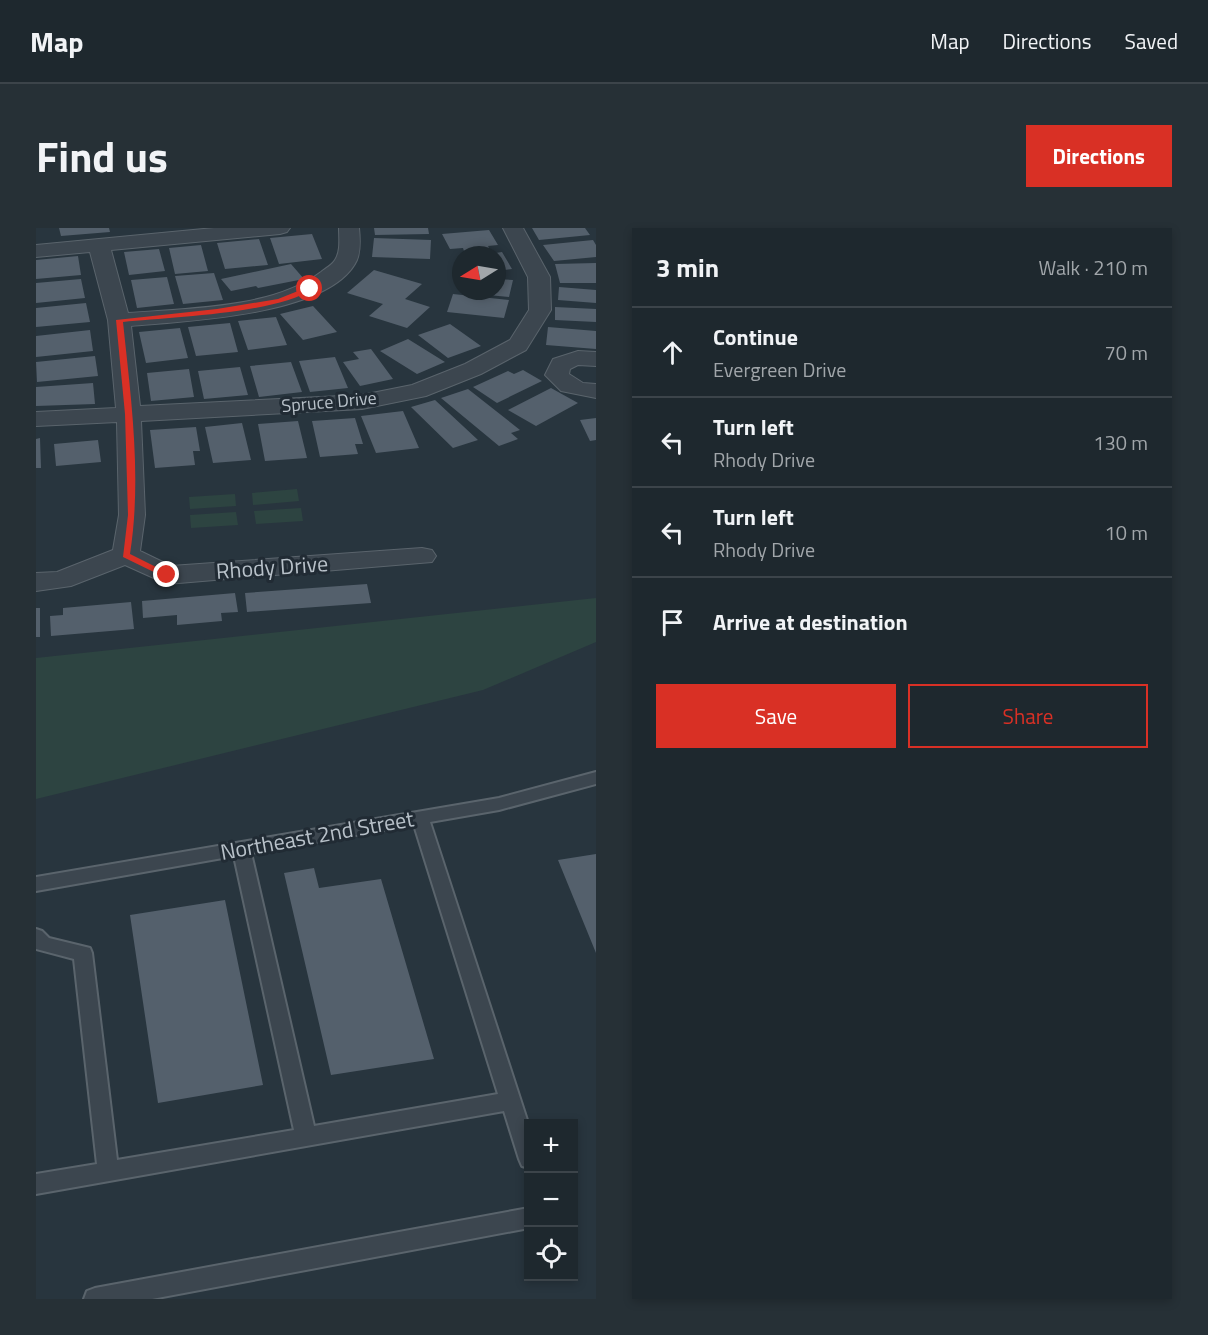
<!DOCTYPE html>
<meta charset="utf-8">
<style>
:root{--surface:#1e282e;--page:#263036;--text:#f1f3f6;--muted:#a1a6aa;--line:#3c444a;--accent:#d93025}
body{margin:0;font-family:"Titillium Web",sans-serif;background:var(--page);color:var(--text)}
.controls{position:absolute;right:18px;bottom:18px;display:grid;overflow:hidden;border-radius:0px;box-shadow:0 3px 9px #0003}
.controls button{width:54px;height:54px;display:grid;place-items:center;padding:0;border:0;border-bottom:2px solid var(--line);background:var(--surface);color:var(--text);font:30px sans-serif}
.compass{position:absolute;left:416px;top:18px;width:54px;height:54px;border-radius:50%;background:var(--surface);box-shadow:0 3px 9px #0003;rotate:259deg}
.stop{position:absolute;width:18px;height:18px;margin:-14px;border:4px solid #d93025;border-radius:50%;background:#fff}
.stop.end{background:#d93025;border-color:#fff;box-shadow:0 2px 6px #0008}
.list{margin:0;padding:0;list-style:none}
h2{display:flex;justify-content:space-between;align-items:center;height:78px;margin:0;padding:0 24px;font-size:26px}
h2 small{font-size:20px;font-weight:400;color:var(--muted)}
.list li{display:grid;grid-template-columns:39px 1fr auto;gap:18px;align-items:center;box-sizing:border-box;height:90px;padding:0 24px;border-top:2px solid var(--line)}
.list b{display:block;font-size:22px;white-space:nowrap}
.list p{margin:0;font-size:20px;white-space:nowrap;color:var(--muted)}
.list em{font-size:20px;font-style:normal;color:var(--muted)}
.actions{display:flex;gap:12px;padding:18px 24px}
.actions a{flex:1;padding:14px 0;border:2px solid var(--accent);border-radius:0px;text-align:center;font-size:21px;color:var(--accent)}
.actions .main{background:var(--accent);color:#fff}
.icon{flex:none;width:33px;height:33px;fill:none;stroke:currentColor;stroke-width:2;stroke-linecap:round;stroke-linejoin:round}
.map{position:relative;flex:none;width:560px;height:1071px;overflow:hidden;border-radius:0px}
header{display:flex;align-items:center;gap:36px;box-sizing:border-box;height:84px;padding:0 30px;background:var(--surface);border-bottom:2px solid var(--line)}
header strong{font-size:28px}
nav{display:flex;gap:33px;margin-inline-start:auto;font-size:21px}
.intro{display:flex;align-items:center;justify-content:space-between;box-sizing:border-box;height:144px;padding:0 36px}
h1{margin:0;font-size:42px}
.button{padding:15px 27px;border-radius:0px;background:var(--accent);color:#fff;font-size:21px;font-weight:700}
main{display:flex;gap:36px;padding:0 36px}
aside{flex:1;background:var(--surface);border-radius:0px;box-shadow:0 3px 9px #0003}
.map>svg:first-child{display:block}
.green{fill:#2d4441}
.building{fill:#54606c}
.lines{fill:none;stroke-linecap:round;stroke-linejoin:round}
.lane-casing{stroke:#5a646c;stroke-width:4}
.street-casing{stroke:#5a646c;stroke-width:2}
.lane{fill:#3c464f;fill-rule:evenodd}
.street{fill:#3c464f;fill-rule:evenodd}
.route{fill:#d93025}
.labels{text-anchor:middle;stroke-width:6;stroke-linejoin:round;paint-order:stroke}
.far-street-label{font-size:18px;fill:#b8c1c9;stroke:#212b34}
.street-label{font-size:22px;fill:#b8c1c9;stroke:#212b34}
</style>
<header>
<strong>Map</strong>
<nav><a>Map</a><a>Directions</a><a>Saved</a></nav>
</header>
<div class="intro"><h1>Find us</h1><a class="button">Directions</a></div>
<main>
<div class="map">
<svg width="560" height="1071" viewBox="0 0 560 1071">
<rect width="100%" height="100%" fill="#28353e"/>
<path class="green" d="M261 261 263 273 217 277 216 265Z
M199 266 200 278 154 281 153 269Z
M265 280 267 293 220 296 218 283Z
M200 284 202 297 155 300 154 287Z
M560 370V414L447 462 0 571V430Z"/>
<path class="building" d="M23 0H73L74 4 25 8Z
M338 0H392L393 6 339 7Z
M496 0H549L554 7 503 12Z
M453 2 462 17 452 18 453 20 428 23 427 20 414 21 406 6Z
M276 6 286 31 243 36 234 10Z
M338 10 395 12 394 31 336 29Z
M223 11 232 37 189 41 181 15Z
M557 12 560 17V29L518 33 507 17Z
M165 17 172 43 139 46 133 20Z
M123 21 129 43 93 47 88 24Z
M466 24 476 41 461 43V27H447Z
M42 28 45 47 0 51V32Z
M560 35V55H524L519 36Z
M255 36 268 51 222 60 220 58 195 63 185 51Z
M338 42 386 56 369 71 394 79 371 100 333 88 347 76 311 65Z
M178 45 187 72 147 76 139 48Z
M131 49 138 76 101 80 95 52Z
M45 51 49 70 0 75V55Z
M461 51 477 52 473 69 431 65 461 63Z
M523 59 560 62V75L522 72Z
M417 66 473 72 468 90 411 84Z
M50 75 54 94 0 99V80Z
M277 78 301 104 267 112 244 86Z
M519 79 560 81V94L519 92Z
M240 89 251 117 212 122 202 93Z
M194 95 202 124 160 128 152 99Z
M414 96 445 118 412 130 382 107Z
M512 99 560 103V121L510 117Z
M144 100 152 130 110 135 103 104Z
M54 102 57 123 0 129V108Z
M372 111 409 134 381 146 344 123Z
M335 121 357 151 324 158 307 134 323 131 317 124Z
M59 128 62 148 1 154 0 134Z
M299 129 312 160 274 164 263 133Z
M255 134 266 164 223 169 214 138Z
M204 139 212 167 168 171 162 143Z
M153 141 158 169 115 173 111 145Z
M487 142 506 153 461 175 437 159 472 143 478 146Z
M57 155 59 176 0 178V159Z
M515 160 542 175 500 198 472 182Z
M432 161 484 202 475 205 482 211 463 218 405 170Z
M399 172 442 212 417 220 375 179Z
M367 183 383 220 340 225 325 188Z
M319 190 327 216H319L322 226 284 229 276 193Z
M560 190V212L554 213 544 192Z
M262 193 271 230 229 233 222 196Z
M206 195 215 232 177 235 169 199Z
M160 199 164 223H157L159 237 119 240 114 202Z
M4 210 5 240H0V211Z
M62 212 65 234 20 238 18 216Z
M331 356 335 375 211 384 209 365Z
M199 365 202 384 185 385 186 393 141 397V387L107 390 106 373Z
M95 374 98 401 15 408 14 388 27 387V380Z
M0 380H4V409H0Z
M560 626V725L522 632Z
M278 640 283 660 345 651 398 831 295 847 248 645Z
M189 672 227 857 122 875 94 687Z"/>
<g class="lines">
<g class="lane-casing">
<path id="lane" d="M560 544V556L463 582 394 594 493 898V940L486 938 483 931 468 883 0 966V946L61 936 38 731 0 721V701L6 703 13 710 54 720 56 725 81 932 258 902 198 628 0 663V649L463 570ZM378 597 462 866 278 898 215 625Z
M493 980V1000L116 1071H48L51 1063 59 1060Z"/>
</g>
<g class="street-casing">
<path id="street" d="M178 0H254L251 4 244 6 75 22 92 85C151 80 236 81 285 44 290 40 296 37 299 32 305 23 303 10 303 0H323C324 10 325 22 321 32 295 88 149 93 95 98L104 178 326 167 376 157 429 136 474 112 493 82 492 49 467 0H487L514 49 515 82 490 122 445 146 390 168 326 181 105 193 109 287 104 323 135 338 386 320 396 322 400 328 396 334 131 356 89 337 35 358 0 363V345L21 344 77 322 83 287 81 194 0 198V184L80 180 72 92 54 24 0 29V17Z
M542 123 560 124V138L542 137 534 141 533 146 547 155 560 156V170L525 163 509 147 517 131Z"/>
</g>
<use href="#lane" class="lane"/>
<use href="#street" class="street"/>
</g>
<path class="route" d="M272 59 277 61C239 86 134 89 87 94 95 171 106 249 94 326L136 347 128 349 87 329 92 287 89 186 80 92 181 81 242 71Z"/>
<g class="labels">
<g class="far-street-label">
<text transform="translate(293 174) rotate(-5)" y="6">Spruce Drive</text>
</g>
<g class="street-label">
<text transform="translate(236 339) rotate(-4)" y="8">Rhody Drive</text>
<text transform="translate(281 607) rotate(-10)" y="8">Northeast 2nd Street</text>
</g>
</g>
</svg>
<div class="controls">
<button>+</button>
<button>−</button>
<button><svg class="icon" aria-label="locate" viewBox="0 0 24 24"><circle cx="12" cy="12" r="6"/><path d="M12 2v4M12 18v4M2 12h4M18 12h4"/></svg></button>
</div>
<svg class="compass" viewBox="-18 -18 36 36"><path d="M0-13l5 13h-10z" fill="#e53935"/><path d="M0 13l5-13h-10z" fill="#a1a6aa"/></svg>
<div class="stop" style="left:274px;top:61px"></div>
<div class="stop end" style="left:131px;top:347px"></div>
</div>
<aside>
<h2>3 min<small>Walk · 210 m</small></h2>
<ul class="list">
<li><svg class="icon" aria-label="ahead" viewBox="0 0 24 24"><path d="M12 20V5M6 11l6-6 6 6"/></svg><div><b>Continue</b><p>Evergreen Drive</p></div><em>70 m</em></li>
<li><svg class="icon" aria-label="left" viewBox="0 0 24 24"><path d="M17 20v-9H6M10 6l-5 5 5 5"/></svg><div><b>Turn left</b><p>Rhody Drive</p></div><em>130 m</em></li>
<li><svg class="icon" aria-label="left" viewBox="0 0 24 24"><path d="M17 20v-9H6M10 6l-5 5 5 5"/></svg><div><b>Turn left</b><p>Rhody Drive</p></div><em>10 m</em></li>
<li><svg class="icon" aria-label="arrive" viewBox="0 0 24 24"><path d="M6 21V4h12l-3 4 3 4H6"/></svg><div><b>Arrive at destination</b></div></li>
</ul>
<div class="actions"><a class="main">Save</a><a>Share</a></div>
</aside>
</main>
